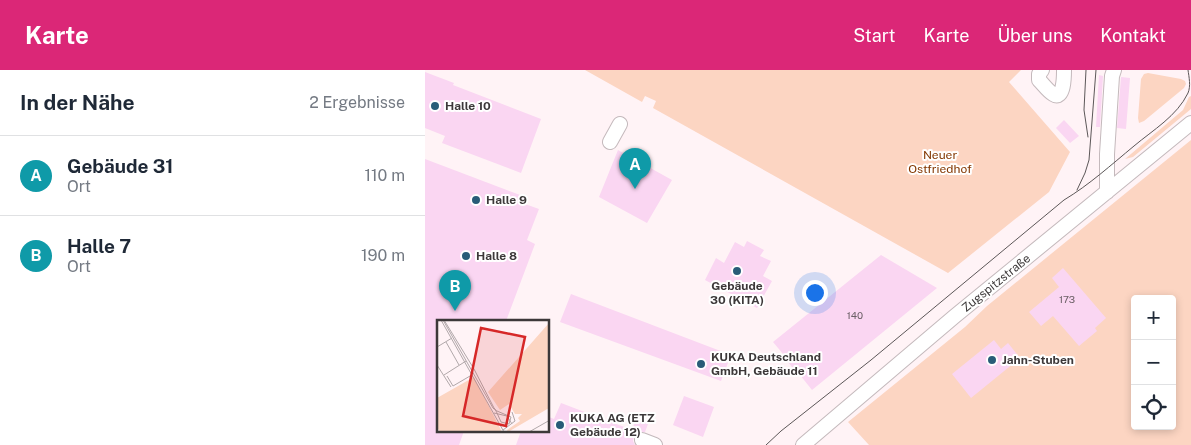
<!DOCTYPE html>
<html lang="de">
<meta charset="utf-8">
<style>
:root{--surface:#fff;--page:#f2f2f3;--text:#1f2937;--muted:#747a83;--line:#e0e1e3;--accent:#db2777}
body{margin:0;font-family:"Public Sans",sans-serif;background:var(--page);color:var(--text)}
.controls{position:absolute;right:15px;bottom:15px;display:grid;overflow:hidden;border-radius:5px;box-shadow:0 2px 8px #0003}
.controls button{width:45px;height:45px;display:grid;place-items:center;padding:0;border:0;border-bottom:1px solid var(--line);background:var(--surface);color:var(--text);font:25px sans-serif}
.you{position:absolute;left:389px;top:222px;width:18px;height:18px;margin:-12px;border:4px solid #fff;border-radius:50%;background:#1a73e8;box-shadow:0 0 0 8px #1a73e833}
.badge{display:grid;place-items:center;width:32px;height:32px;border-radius:50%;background:var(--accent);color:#fff;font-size:16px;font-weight:700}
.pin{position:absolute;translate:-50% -41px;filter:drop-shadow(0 1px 2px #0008)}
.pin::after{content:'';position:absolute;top:26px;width:18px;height:15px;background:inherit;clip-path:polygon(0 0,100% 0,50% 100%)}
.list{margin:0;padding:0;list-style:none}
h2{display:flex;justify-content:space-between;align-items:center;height:65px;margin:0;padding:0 20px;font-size:21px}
h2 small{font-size:16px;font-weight:400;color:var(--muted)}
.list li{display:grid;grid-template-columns:32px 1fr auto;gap:15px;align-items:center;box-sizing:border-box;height:80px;padding:0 20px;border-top:1px solid var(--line)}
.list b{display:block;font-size:19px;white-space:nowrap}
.list p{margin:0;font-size:16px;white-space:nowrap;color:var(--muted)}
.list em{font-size:16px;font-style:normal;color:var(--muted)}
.icon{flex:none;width:28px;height:28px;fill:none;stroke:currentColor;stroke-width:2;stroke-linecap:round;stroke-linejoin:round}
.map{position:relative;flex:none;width:766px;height:375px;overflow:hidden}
header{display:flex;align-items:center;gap:30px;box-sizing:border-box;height:70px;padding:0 25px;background:var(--accent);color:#fff}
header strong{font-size:24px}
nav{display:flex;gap:28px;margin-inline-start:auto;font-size:18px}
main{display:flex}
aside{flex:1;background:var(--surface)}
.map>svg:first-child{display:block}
.green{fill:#fcd5c2;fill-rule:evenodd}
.building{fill:#fad6f2}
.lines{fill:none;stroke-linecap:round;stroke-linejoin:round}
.minor-casing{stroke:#c4b9bc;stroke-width:16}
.minor{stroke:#fff;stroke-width:14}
.tram{stroke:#5c5758;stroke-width:1}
.poi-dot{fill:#285c78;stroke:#fff;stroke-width:2}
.labels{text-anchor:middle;stroke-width:4;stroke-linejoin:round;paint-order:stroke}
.number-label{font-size:10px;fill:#6c6067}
.poi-label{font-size:12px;font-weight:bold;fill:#3c3839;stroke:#fff;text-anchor:start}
.park-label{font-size:12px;fill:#833700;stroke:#fff}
.street-label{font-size:12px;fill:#3c3839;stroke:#fff}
.inset-road{fill:none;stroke:#b1a8aa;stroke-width:1}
.view{fill:#d62828;fill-opacity:0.15;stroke:#d62828;stroke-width:2.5}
.inset-edge{fill:none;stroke:#3c3839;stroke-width:2.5}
</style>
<header>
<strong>Karte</strong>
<nav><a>Start</a><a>Karte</a><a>Über uns</a><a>Kontakt</a></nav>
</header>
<main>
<aside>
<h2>In der Nähe<small>2 Ergebnisse</small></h2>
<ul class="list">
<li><span class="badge" style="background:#0f9aa8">A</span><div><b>Gebäude 31</b><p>Ort</p></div><em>110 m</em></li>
<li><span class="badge" style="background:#0f9aa8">B</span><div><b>Halle 7</b><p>Ort</p></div><em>190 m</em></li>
</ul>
</aside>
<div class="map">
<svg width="766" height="375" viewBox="0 0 766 375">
<rect width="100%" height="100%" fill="#fff3f6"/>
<path class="green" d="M160 0H596L584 12 645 82 624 122 523 203 228 38 231 31 220 26 217 32Z
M723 3 756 9 760 11 761 14 759 18 719 51 714 53 713 48 716 9 719 4Z
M766 26V39L708 87 700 89 758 40 764 27Z
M766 70V375H444L423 352 540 257 562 236ZM710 229H747V356H710Z"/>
<path class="building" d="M0 2 29 13 28 15 116 49 96 103 17 73 20 66 0 58Z
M674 5 678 6 675 57H671Z
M696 7 705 8 701 59 692 58Z
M639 50 654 66 645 73 631 58Z
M193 80 247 110 222 153 174 127Z
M0 89 103 128 100 134 114 139 102 170 110 174 81 251H14V361H39L34 375H0Z
M322 171 339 180 335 186 346 191 338 206 347 211 332 238 280 210 291 188 299 193 310 172 319 177Z
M456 185 512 218 387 320 371 300 370 301 363 292 364 291 348 272Z
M638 198 681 248 670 258 672 261 654 276 628 246 616 256 604 242 634 217 627 208Z
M146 224 306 285 296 311 135 252Z
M569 270 576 279 583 273 595 288 546 328 527 304Z
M259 326 289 337 278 367 248 355Z
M136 333 207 360 211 349 223 354 220 362H215L212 363 209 366 208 371 210 375H91L96 361H124V347L129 349Z"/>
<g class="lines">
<g class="minor-casing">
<path id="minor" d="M617 0 614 4V10C618 14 623 21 628 24 639 31 639 6 639 0
M185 72 195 54
M682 122V84L687 6 689 0
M217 370 230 375
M378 375 530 246 766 53"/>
</g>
<use href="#minor" class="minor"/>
<path class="tram" d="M661 0 659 40 663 67
M652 120 660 103 664 90 671 0
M341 375 356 361 446 290 639 130C664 115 686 95 709 76 728 60 752 46 763 23 766 16 764 7 763 0"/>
</g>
<g class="poi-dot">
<circle cx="10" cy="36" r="5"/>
<circle cx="51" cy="130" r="5"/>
<circle cx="41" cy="186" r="5"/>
<circle cx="312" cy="201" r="5"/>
<circle cx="567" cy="290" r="5"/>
<circle cx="276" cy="294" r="5"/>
<circle cx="135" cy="355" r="5"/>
</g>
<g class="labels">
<g class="number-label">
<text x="642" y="233">173</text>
<text x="430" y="249">140</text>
</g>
<g class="poi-label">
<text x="20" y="40">Halle 10</text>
<text x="61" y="134">Halle 9</text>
<text x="51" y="190">Halle 8</text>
<text x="312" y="220" text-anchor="middle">Gebäude<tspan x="312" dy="14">30 (KITA)</tspan></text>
<text x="286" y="291">KUKA Deutschland<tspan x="286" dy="14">GmbH, Gebäude 11</tspan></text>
<text x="577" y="294">Jahn-Stuben</text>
<text x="145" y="352">KUKA AG (ETZ<tspan x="145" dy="14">Gebäude 12)</tspan></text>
</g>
<g class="park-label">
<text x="515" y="89">Neuer<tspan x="515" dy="14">Ostfriedhof</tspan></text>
</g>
<g class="street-label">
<text transform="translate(571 213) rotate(-39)" y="4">Zugspitzstraße</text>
</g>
</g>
<g transform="translate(12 250)">
<rect width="112" height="112" fill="#fff3f6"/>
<path d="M112 3V88L71 112 70 110 83 101 81 98 85 94H78L72 84 63 90 51 72ZM37 57 65 112H3L0 107V78Z" fill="#fcd5c2"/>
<path class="inset-road" d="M4 0 67 112M6 0 56 88 57 89H58V90L60 91 74 97 72 104 64 102 60 93 58 89 57 88 37 49 7 0M9 22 22 45M0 27 15 18M0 45 14 67M7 55 29 41M10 56 16 66 33 56M57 93 70 96 75 104M66 110 78 101 75 92M92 112 113 100"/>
<path class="view" d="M44 8 88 17 69 106 26 96Z"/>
<rect width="112" height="112" class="inset-edge"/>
</g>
</svg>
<div class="controls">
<button>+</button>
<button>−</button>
<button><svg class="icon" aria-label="locate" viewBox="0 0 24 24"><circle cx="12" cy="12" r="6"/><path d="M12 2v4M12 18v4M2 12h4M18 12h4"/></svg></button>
</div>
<div class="you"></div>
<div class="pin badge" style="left:210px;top:119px;background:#0f9aa8">A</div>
<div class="pin badge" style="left:30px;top:241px;background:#0f9aa8">B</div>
</div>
</main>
